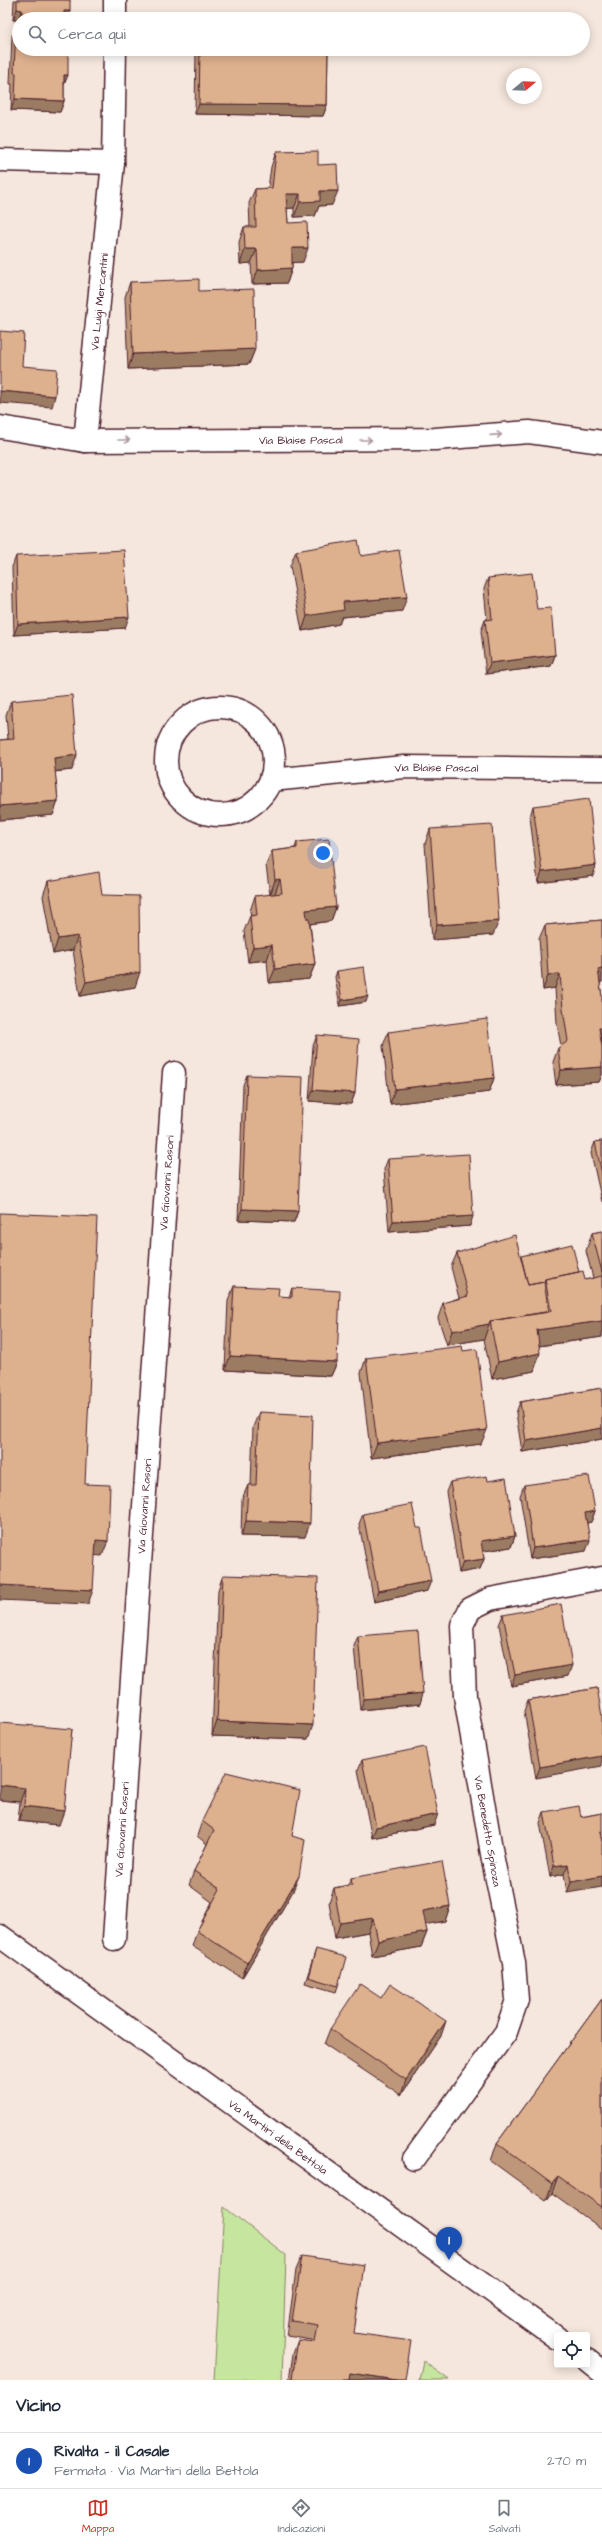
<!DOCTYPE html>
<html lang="it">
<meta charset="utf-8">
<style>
:root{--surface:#fff;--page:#f6f6f7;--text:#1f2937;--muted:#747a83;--line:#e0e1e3;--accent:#c8321e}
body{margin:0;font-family:"Architects Daughter",sans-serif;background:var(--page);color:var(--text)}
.controls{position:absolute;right:12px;bottom:12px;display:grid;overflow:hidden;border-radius:4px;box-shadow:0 2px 10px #0003}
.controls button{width:36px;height:36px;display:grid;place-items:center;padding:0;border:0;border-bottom:1px solid var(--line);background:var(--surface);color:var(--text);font:20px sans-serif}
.compass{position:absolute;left:506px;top:68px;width:36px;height:36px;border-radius:50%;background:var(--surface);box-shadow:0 2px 10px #0003;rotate:71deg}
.you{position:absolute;left:323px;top:853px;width:14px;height:14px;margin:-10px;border:3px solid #fff;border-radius:50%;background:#1a73e8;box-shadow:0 0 0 6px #1a73e833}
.badge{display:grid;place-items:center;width:26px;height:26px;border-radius:50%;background:var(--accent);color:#fff;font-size:13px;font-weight:700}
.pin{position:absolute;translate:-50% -33px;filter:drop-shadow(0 1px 2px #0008)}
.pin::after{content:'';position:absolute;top:21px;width:14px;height:12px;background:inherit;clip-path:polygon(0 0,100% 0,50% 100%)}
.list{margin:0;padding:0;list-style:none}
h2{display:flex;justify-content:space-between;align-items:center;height:52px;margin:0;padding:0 16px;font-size:17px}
h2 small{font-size:13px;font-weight:400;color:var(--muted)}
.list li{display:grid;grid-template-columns:26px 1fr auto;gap:12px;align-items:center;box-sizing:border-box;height:56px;padding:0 16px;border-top:1px solid var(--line)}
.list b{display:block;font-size:15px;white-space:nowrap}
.list p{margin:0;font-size:13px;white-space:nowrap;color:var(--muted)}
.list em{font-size:13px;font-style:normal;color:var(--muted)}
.icon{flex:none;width:22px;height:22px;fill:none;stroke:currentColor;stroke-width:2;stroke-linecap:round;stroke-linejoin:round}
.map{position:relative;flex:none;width:602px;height:2380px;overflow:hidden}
.search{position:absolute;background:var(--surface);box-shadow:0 2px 10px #0003;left:12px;right:12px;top:12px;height:44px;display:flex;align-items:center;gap:10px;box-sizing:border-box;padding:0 14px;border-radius:22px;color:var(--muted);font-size:15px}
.sheet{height:108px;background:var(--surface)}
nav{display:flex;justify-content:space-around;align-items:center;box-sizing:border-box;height:56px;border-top:1px solid var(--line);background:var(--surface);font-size:11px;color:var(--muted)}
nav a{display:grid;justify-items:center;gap:2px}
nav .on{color:var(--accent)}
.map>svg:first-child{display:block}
.green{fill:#c6e69f;stroke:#888265}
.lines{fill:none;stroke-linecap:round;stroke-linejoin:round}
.street-casing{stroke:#4a1f2b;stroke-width:25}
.primary-casing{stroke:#4a1f2b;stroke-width:25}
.street{stroke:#fff;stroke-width:22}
.primary{stroke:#fff;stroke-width:22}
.wall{fill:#be977a;stroke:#4a1f2b}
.shaded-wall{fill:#9b7b63;stroke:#4a1f2b}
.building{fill:#ddb08e;stroke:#4a1f2b}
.oneway{stroke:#ae9aa0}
.labels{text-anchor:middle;stroke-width:3.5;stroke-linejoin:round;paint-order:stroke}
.street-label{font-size:11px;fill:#4a1f2b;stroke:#fff}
</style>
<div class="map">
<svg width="602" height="2380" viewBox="0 0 602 2380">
<rect width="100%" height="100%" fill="#f5e7dd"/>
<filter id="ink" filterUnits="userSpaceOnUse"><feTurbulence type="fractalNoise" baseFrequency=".025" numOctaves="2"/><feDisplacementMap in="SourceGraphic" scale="8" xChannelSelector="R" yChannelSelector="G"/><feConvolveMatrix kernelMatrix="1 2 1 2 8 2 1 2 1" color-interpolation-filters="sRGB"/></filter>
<g filter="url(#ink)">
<path class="green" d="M224 2207 286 2255 282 2380H214Z
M423 2361 449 2380H419Z"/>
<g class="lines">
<g class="street-casing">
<g id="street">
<path d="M115 19V0"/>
<path d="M0 160 113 163"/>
<path id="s1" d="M0 427 85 441 435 439 529 432 602 442"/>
<path id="s2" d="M85 441 113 163 115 49"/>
<circle cx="220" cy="761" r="54"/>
<path id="s3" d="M271 780 404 767 602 769"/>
<path id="s4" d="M114 1939 174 1073"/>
<path d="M414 2159 506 2032 517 2000 514 1963 493 1860 465 1696 462 1625 470 1609 490 1599 602 1578"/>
</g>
</g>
<g class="primary-casing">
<g id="primary">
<path id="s5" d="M0 1936 557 2338"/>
<path d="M587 2360 602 2372"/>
</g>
</g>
<use href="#street" class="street"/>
<use href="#primary" class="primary"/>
</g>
<path class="wall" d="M14 0H70L67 19H19V49L68 75 64 84V101L60 112 11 110 12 84H10L12 36 16 25H18V20H13Z
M196 49H328L327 105 323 116 195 114Z
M276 152 318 165 332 205 319 206 315 216 294 217V208H287L288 223 303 262H292V268L287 283 252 284 251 263 240 264 239 242 244 227H250L249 203 255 189 268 188 271 167Z
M130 282 199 291 255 349 249 364 128 369 125 297Z
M296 551 361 556 402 611 342 617 339 624 302 631 290 566Z
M16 556 125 628 14 635 12 567Z
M488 578 537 609 555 655 551 666 486 674 481 631 485 620H487L484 589Z
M11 701 72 770 55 772 58 801 53 815 0 820V740L8 739 6 715Z
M533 806 596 865 593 876 538 883 530 817Z
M430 829 493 935 432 940 425 844Z
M297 842 336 907 331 921 310 924 315 964 309 979 269 983 267 960 248 962 244 931 250 916H251L250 911 255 896 270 895 266 865 272 851 295 848Z
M48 881 102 895 135 987 80 996 73 950 53 954 43 896Z
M602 920V982H600L602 997V1075L599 1082 556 1085 553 1062 558 1048 561 1046 557 1024 555 988 543 990 539 939 545 925Z
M337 971 366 1002 340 1006 335 977Z
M388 1032 494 1078 489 1092 390 1104 383 1046Z
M317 1035 355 1093 351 1104 309 1101 313 1046Z
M247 1075 298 1211 294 1222 238 1220 243 1085Z
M602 1141V1202L591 1153 595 1142Z
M388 1159 470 1226 389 1232 384 1169Z
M602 1231V1337L539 1346 534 1371 492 1379 484 1339 447 1345 438 1318 443 1303 459 1298 451 1267 457 1253 521 1256 579 1272 585 1280 593 1278 586 1251 592 1233Z
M234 1286 278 1296 289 1297 292 1288 337 1362 331 1376 225 1370 228 1301Z
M366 1358 481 1444 371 1458 361 1373Z
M602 1388V1439L522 1452 516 1413 520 1402Z
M259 1412 305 1537 241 1536 242 1499 248 1485H251L253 1427Z
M488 1481 515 1536 511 1547 483 1551 484 1559 480 1569 459 1573 446 1492 450 1482Z
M524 1485 595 1511 591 1522 587 1523 586 1551 530 1559 520 1496Z
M363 1514 427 1591 374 1602 359 1524Z
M223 1575 308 1739 212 1736 218 1590Z
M503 1615 568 1676 511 1686 499 1625Z
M358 1636 420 1704 360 1710 354 1646Z
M597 1688 536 1778 524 1711 528 1700Z
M72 1729 59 1825 18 1821 20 1802 0 1800Z
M362 1760 434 1825 372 1838 358 1770Z
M544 1812 581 1817 602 1813 567 1893 564 1874 550 1877 540 1823Z
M202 1821 292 1836 293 1891 242 1978 192 1946 197 1931 212 1902 189 1885 194 1871 207 1844 197 1836Z
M351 1878 450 1906 445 1921 425 1924 427 1932 421 1947 372 1956 368 1932 335 1938 329 1902 334 1888 348 1885Z
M316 1949 338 1986 336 1992 305 1983Z
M381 1998 441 2036 401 2095 324 2044 330 2029Z
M602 1999V2229L552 2193 546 2201 491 2161 497 2143Z
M302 2256 354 2333 405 2380H289L293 2354 298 2340 312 2342V2340L287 2336 296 2270Z"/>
<path class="shaded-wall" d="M17 9 22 10 18 20H13Z
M64 11H70L67 19H61Z
M64 75H68L64 85Z
M15 99 64 101 60 112 11 110Z
M199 104 327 105 323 116 195 114Z
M320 191H338L332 205 319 206 315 216 294 217 300 202Z
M286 194H300L294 208 281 209Z
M292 248H308L303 262 286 263Z
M245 249H257L251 263 240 264Z
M292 268 287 283 252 284 258 270Z
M255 349 249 364 128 369 133 354Z
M0 391 55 396 52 407 0 403Z
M407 597 402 611 342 617 339 624 302 631 307 616 343 602Z
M129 617 125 628 14 635 18 624Z
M555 655 551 666 486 674 490 663Z
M77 755 72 770 48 772 54 758Z
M58 801 53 815 0 820V806Z
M596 865 593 876 538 883 542 872Z
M280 879 275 894 270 895 275 880Z
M336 907 331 921 301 925 306 910Z
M499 921 493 935 432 940 437 925Z
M78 936 73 950 53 954 58 939Z
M272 945 267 960 248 962 253 947Z
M315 964 309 979 269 983 275 969Z
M602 968V982L592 983 598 969Z
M140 972 135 987 80 996 86 982Z
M560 974 555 988 543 990 548 975Z
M368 996 366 1002 340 1006 342 1000Z
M599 1028H602V1043Z
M602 1067V1075L599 1082 556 1085 561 1070Z
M494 1078 489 1092 390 1104 395 1089Z
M313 1090 355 1093 351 1104 309 1101Z
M242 1209 298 1211 294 1222 238 1220Z
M473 1216 470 1226 389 1232 393 1221Z
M602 1321V1337L530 1347 537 1330Z
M489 1324 484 1339 447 1345 452 1331Z
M540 1353 534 1371 492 1379 498 1362Z
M230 1356 337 1362 331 1376 225 1370Z
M602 1428V1439L522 1452 526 1441Z
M487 1430 481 1444 371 1458 377 1443Z
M595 1511 591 1522 581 1524 585 1513Z
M246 1521 310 1523 305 1537 241 1536Z
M515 1536 511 1547 477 1552 481 1541Z
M96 1540 108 1541 102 1556 90 1555Z
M590 1540 586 1551 530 1559 533 1548Z
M484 1559 480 1569 459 1573 463 1562Z
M431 1581 427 1591 374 1602 378 1591Z
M0 1585 93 1590 88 1604 0 1600Z
M572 1665 568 1676 511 1686 515 1675Z
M423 1693 420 1704 360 1710 364 1699Z
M217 1721 313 1725 308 1739 212 1736Z
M602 1756V1766L536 1778 540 1767Z
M0 1785 25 1788 20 1802 0 1800Z
M24 1806 64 1811 59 1825 18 1821Z
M438 1814 434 1825 372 1838 376 1827Z
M602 1831V1841L600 1832Z
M568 1864 564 1874 550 1877 554 1866Z
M299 1876 293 1891 242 1978 247 1963Z
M602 1876V1887L567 1893 571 1882Z
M450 1906 445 1921 418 1926 423 1911Z
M373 1918 368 1932 335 1938 340 1923Z
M427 1932 421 1947 372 1956 378 1941Z
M446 2021 441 2036 401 2095 406 2080Z
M558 2176 552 2193 546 2201 552 2184Z
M350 2373 397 2380H348Z"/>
<path class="building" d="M17 0H70V11H64V19H22V10L17 9Z
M16 25H19V49H68V75H64V101L15 99 16 73H14Z
M200 49H328L327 105 199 104Z
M318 151V165L337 164 338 191H320V201L300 202V194H286L288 223 307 222 308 248H292V268L258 270 257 249H245L244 227H256L255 189 272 188 276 152Z
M199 279V291L254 289 255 349 133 354 130 282Z
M0 331 24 333 22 366 57 369 55 396 0 391Z
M358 540 361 556 399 550 407 597 343 602 344 610 307 616 296 551Z
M124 550 129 617 18 624 16 556Z
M532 573 537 609 551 608 555 655 490 663 485 620 492 619 488 578Z
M72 695 77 755 54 758 58 801 0 806V740L14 739 11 701Z
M589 799 596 865 542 872 533 806Z
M492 825 499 921 437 925 430 829Z
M329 839 336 907 306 910 307 919H309L315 964 275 969 272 945 253 947 250 916 257 915 255 896 282 893 280 879 275 880 272 851 297 848V842Z
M99 872 102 895 139 896 140 972 86 982 78 936 58 939 48 881Z
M602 920V968L598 969 602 997V1028H599L602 1047V1067L561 1070 558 1048 568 1041 563 1009 560 974 548 975 545 925Z
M364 967 368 996 342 1000 337 971Z
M487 1019 494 1078 395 1089 388 1032Z
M317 1035 359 1039 355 1093 313 1090Z
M247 1075 303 1077 298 1211 242 1209Z
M602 1141V1174L595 1142Z
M469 1154 473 1216 393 1221 388 1159Z
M0 1213 97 1217 85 1484 110 1485 108 1541 96 1540 93 1590 0 1585Z
M602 1231V1272L592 1233Z
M515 1235 528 1285 544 1282 549 1312 490 1321 489 1324 452 1331 443 1303 468 1296 457 1253Z
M572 1244 579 1272 545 1279 544 1282 528 1285 521 1256Z
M583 1271 585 1280 602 1276V1321L537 1330 540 1353 498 1362 490 1321 551 1311 545 1279Z
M234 1286 279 1288 278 1296 292 1297V1288L340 1291 337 1362 230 1356Z
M462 1346 463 1351 477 1349 487 1430 377 1443 366 1358Z
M602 1388V1428L526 1441 520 1402Z
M259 1412 313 1415 310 1523 246 1521 248 1485H256Z
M487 1476 488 1481 506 1478 515 1536 481 1541 484 1559 463 1562 450 1482Z
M589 1476 595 1511 585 1513 590 1540 533 1548 524 1485Z
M412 1504 417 1528H421L431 1581 378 1591 363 1514Z
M223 1575 318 1578 313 1725 217 1721Z
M561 1604 572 1665 515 1675 503 1615Z
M418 1631 423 1693 364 1699 358 1636Z
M597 1688 602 1716V1756L540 1767 528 1700Z
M0 1723 72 1729 64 1811 24 1806 25 1788 0 1785Z
M425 1747 438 1814 376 1827 362 1760Z
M226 1772 300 1790 292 1836 305 1840 299 1876 247 1963 197 1931 220 1889 194 1871 214 1830 202 1821Z
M579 1806 581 1817 602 1813V1831L600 1832 602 1843V1876L571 1882 568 1864 554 1866 544 1812Z
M442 1861 450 1906 423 1911 427 1932 378 1941 373 1918 340 1923 334 1888 352 1885 351 1878Z
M316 1949 346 1957 338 1986 308 1977Z
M360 1984 381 1998 390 1984 446 2021 406 2080 330 2029Z
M602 1999V2207L558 2176 552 2184 497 2143Z
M302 2256 364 2265 354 2333 411 2341 405 2380H397L350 2373 349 2380H297L292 2379 298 2340 315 2342 318 2325 292 2321Z"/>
<defs><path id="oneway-shaft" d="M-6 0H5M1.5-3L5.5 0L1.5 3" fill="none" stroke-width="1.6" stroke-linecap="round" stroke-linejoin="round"/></defs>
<g class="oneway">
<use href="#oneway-shaft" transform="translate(496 435) rotate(-4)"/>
<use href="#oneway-shaft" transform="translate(124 440)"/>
<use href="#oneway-shaft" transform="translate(366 440)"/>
</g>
</g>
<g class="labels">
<g class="street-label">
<text dy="4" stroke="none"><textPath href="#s2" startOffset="140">Via Luigi Mercantini</textPath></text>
<text dy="4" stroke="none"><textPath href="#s1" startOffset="302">Via Blaise Pascal</textPath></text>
<text dy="4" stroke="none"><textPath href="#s3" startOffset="166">Via Blaise Pascal</textPath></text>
<text dy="4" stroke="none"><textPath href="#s4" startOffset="758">Via Giovanni Rasori</textPath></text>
<text dy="4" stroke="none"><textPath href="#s4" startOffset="434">Via Giovanni Rasori</textPath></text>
<text dy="4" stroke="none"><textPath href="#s4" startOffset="110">Via Giovanni Rasori</textPath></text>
<text transform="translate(488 1831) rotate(80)" y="4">Via Benedetto Spinoza</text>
<text dy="4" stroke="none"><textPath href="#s5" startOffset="343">Via Martiri della Bettola</textPath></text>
</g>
</g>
</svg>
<div class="controls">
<button><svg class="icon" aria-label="locate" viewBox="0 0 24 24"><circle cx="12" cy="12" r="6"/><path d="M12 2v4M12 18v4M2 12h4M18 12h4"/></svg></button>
</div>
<svg class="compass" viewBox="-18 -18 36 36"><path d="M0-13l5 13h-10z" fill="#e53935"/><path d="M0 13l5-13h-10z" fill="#747a83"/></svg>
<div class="you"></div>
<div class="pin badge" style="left:449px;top:2260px;background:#1a4fb4">1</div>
<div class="search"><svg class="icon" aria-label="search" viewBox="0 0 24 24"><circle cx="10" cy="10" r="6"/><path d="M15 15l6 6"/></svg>Cerca qui</div>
</div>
<section class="sheet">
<h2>Vicino<small></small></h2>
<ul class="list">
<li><span class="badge" style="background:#1a4fb4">1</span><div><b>Rivalta - il Casale</b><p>Fermata · Via Martiri della Bettola</p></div><em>270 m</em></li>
</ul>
</section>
<nav>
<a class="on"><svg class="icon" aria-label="map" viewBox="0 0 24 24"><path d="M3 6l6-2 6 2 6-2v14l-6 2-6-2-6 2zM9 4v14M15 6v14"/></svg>Mappa</a>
<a><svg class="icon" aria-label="directions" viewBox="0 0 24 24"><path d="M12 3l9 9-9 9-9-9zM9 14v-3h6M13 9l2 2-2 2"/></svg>Indicazioni</a>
<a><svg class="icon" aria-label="saved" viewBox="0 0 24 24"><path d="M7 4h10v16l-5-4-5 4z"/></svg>Salvati</a>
</nav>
